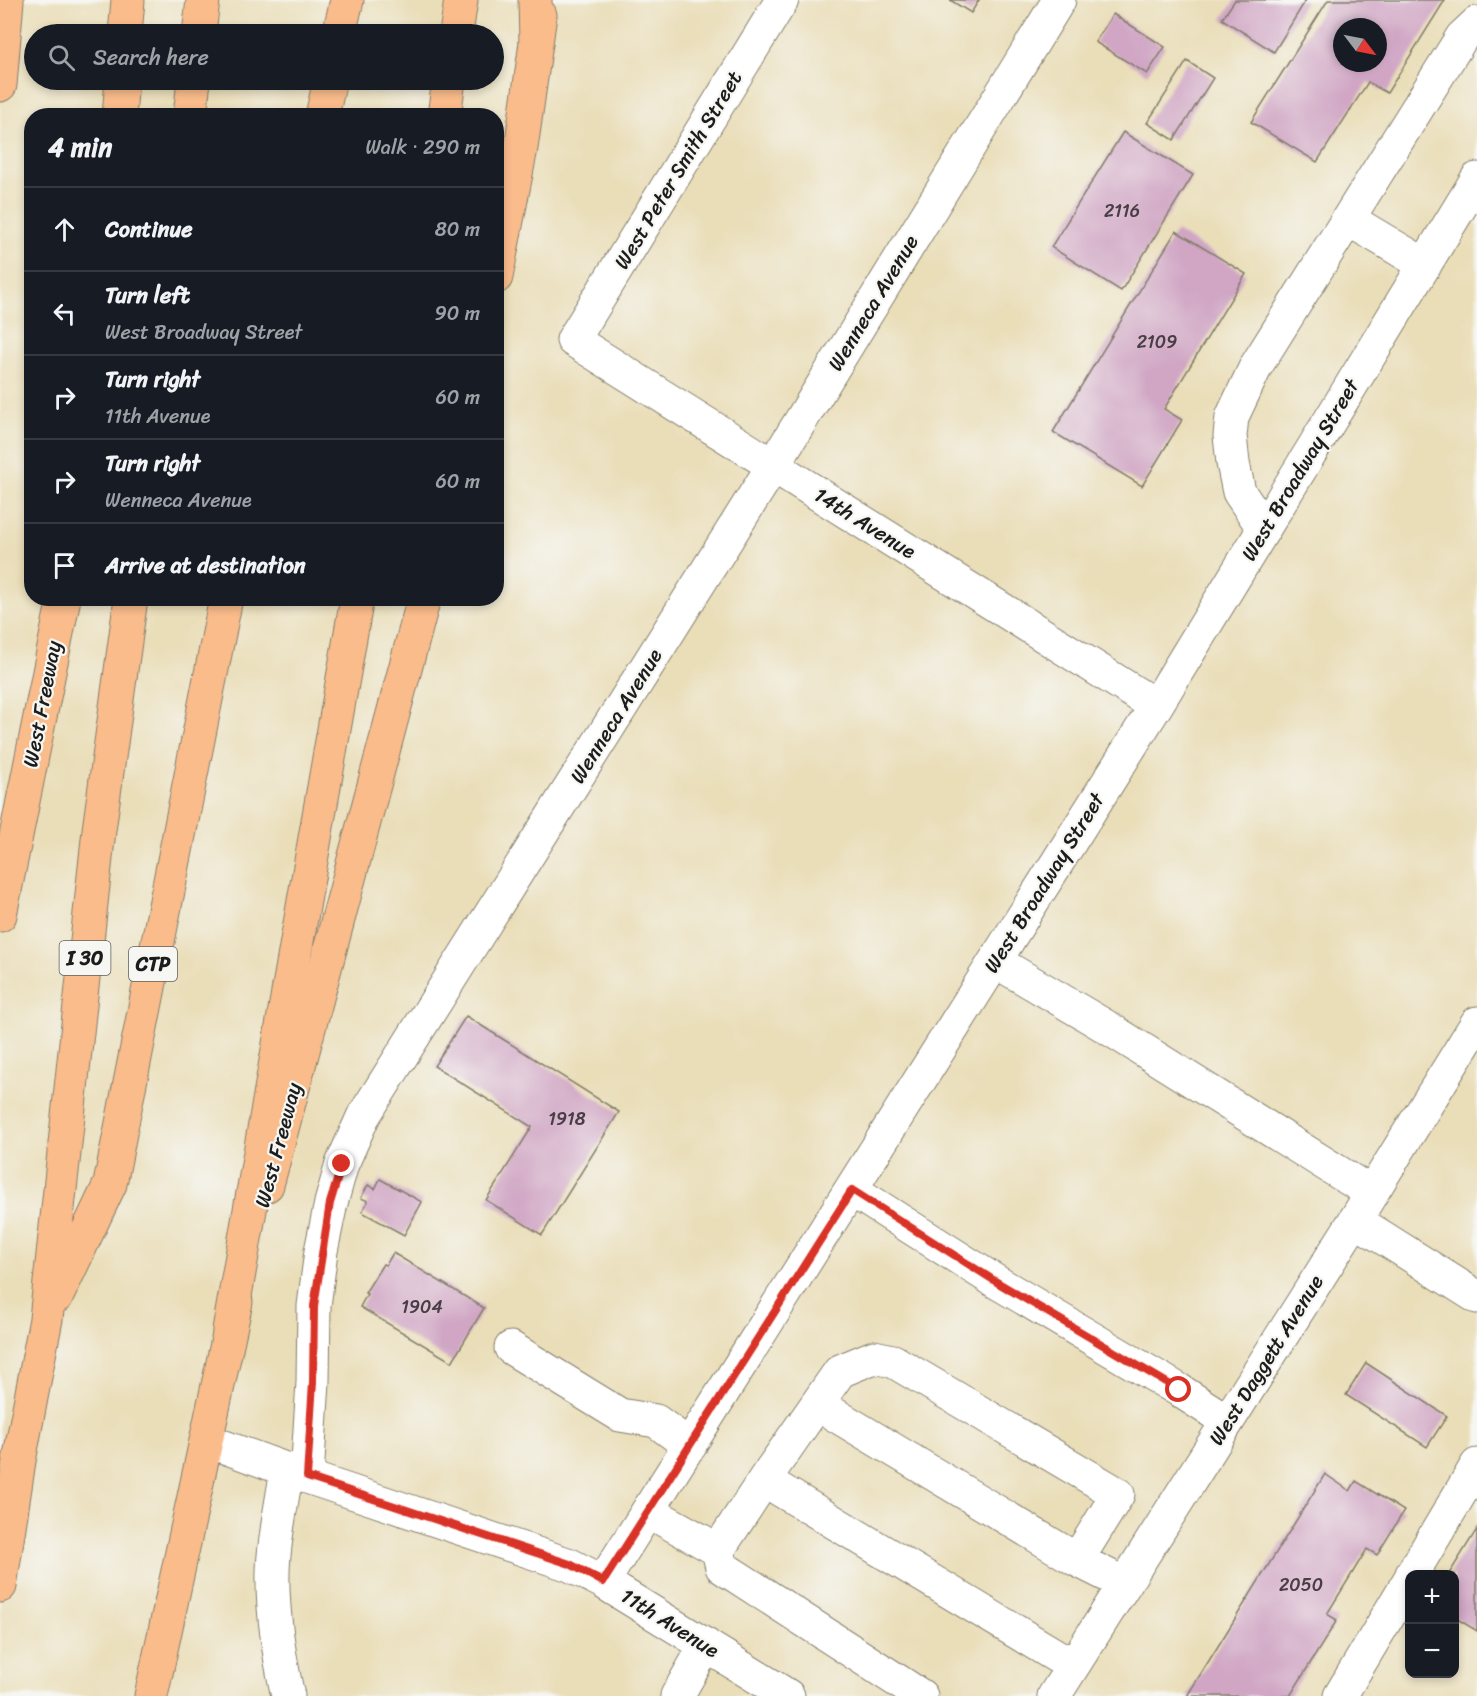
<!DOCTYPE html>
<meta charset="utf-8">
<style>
:root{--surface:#171b24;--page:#242831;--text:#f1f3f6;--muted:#9ea1a6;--line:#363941}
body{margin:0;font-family:Sriracha,sans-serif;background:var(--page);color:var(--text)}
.controls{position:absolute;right:18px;bottom:18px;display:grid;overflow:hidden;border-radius:12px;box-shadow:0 3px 9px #0003}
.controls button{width:54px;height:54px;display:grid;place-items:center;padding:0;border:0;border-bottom:2px solid var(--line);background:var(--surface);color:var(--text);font:30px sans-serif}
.compass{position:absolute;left:1333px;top:18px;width:54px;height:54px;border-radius:50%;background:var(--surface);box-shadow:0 3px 9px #0003;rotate:122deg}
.stop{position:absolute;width:18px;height:18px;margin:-14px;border:4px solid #d93025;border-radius:50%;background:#fff}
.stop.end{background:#d93025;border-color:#fff;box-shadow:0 2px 6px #0008}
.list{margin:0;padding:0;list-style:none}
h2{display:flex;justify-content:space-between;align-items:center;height:78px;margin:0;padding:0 24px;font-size:26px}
h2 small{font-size:20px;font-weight:400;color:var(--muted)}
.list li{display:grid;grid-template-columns:39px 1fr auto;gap:18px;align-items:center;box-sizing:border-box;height:84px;padding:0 24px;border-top:2px solid var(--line)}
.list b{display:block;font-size:22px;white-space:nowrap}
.list p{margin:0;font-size:20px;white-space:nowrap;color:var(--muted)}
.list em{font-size:20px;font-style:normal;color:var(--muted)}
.icon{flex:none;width:33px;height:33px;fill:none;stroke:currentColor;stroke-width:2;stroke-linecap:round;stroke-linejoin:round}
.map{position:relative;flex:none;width:1477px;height:1696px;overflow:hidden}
.search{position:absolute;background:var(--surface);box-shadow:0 3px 9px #0003;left:24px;top:24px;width:480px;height:66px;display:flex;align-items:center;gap:15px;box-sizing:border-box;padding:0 21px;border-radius:33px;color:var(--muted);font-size:22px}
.panel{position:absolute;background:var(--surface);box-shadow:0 3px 9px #0003;left:24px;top:108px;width:480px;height:498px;border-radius:24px}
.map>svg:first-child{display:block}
.building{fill:#d0a6c4;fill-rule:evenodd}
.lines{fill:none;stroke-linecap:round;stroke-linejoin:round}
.minor-casing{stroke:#837d6a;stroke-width:35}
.major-casing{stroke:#837d6a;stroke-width:35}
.highway-casing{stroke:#837d6a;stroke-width:35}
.minor{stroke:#fff;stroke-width:33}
.major{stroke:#fabc8b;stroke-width:33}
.highway{stroke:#fabc8b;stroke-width:33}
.route{stroke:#d93025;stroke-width:8}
.labels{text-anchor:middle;stroke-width:4.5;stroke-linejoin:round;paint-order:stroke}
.number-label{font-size:18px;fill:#493e46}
.shield{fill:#f6f6f2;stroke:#5d5d5c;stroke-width:1.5}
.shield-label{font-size:20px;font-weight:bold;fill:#1c1c1c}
.street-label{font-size:21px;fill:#1c1c1c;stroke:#f6f6f2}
</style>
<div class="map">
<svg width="1477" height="1696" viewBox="0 0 1477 1696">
<rect width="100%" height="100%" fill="#f6f6f2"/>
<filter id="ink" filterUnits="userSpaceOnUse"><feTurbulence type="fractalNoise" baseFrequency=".0167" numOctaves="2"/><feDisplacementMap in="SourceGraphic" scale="12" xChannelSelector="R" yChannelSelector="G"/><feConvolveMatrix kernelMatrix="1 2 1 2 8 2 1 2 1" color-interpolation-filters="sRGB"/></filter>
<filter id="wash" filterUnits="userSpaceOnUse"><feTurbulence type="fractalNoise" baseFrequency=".008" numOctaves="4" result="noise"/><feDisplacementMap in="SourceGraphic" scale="24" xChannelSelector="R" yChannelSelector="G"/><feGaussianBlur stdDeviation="1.35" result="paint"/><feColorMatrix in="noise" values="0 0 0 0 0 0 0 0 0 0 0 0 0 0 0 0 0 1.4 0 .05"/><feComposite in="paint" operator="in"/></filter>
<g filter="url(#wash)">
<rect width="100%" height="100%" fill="#eadeb9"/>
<g id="blocks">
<path class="building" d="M950 0H979L971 13Z
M1235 0H1306L1274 52 1222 19Z
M1328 0H1445L1387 93 1368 82 1317 162 1251 122ZM1342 27H1378V63H1342Z
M1113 14 1165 47 1147 74 1095 42Z
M1187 61 1213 78 1174 140 1147 123Z
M1123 132 1193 175 1121 291 1051 247Z
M1176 231 1246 274 1164 409 1182 420 1142 486 1053 432Z
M466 1016 619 1112 542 1235 486 1200 532 1127 434 1066Z
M380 1179 422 1202 404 1235 362 1212 368 1201 361 1198 368 1185 375 1189Z
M393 1253 484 1308 452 1362 360 1307 367 1294 365 1293 383 1264 386 1265Z
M1366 1363 1447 1416 1427 1447 1346 1395Z
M1325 1474 1350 1491 1356 1481 1404 1511 1377 1555 1367 1549 1327 1614 1337 1620 1290 1696H1187Z
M1477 1529V1631L1454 1617V1574H1449Z"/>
</g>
</g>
<g filter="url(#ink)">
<use href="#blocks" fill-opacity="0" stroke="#837d6a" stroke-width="1.5"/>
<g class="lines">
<g class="minor-casing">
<path id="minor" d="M782 0 573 340 1156 706
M1348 219 1425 265
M1264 529 1239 492 1233 463 1230 436 1232 417 1256 366 1462 37 1477 23
M995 961 1105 1026 1370 1192
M852 1190 995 1281 1179 1390 1227 1421
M1355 1220 1477 1297
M511 1348 620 1415 656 1421 690 1446
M817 1404 1077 1560 1125 1584
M208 1441 307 1477 570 1565 603 1582 788 1696
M287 1469C282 1503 274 1537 273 1571 272 1612 279 1656 288 1696
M307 1477 313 1382 314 1306 321 1251 331 1203 342 1164 363 1117 773 466 1059 0
M764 1480 1073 1666
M648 1511 718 1550
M1412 1574 1477 1465
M603 1582 1156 706 1477 179
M677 1696 706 1645
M921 1696 722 1567 718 1550 764 1480 840 1371 874 1357 893 1361 1118 1494 1077 1560
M1054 1696 1355 1220 1477 1023
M1340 1696 1410 1579"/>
</g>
<g class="major-casing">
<path id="major" d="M496 277 521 148 540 15
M267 1185 424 598
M151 1696 236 1302"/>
</g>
<g class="highway-casing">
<path id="highway" d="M535 0 536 43
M125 34 128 0
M199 34 203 0
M339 34 347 0
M456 34 461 0
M0 85 7 0
M119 116 122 80
M190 116 194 80
M322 116 330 80
M444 116 449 80
M0 915 64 598
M57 1296 110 1184 226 598
M229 1330 357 598
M0 1586 19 1461 46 1319 99 830 131 598"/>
</g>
<use href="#minor" class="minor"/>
<use href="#major" class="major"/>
<use href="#highway" class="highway"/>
</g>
</g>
<g class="lines" filter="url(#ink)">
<path class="route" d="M342 1164 330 1203 314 1306 313 1382 307 1477 570 1564 603 1582 852 1190 995 1281 1179 1390"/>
</g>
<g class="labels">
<g class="number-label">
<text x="1122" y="217">2116</text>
<text x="1157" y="348">2109</text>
<text x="567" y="1125">1918</text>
<text x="422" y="1313">1904</text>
<text x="1301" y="1591">2050</text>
</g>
<g class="shield">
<rect x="59.5" y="941" width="51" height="34" rx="4.5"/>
<rect x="129" y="947" width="48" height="34" rx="4.5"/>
</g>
<g class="shield-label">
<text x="85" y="965">I 30</text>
<text x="153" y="971">CTP</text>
</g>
<g class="street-label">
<text transform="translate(678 170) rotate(-59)" y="7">West Peter Smith Street</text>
<text transform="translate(873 303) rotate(-59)" y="7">Wenneca Avenue</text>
<text transform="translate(1300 470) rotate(-59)" y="7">West Broadway Street</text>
<text transform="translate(865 523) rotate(32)" y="7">14th Avenue</text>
<text transform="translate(42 704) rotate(-79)" y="7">West Freeway</text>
<text transform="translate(616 716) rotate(-58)" y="7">Wenneca Avenue</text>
<text transform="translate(1044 883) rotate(-58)" y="7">West Broadway Street</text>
<text transform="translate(278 1145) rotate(-75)" y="7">West Freeway</text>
<text transform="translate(1266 1360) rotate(-58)" y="7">West Daggett Avenue</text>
<text transform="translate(670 1623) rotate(32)" y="7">11th Avenue</text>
</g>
</g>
</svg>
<div class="controls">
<button>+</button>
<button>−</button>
</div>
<svg class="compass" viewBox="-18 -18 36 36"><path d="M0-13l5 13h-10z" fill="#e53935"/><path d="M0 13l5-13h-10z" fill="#9ea1a6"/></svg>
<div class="stop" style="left:1179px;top:1390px"></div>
<div class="stop end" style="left:342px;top:1164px"></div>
<div class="search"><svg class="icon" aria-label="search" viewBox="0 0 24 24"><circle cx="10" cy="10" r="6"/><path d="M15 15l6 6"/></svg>Search here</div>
<section class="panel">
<h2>4 min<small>Walk · 290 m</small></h2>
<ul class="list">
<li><svg class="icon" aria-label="ahead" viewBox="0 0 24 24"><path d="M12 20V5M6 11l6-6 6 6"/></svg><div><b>Continue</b></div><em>80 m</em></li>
<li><svg class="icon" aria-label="left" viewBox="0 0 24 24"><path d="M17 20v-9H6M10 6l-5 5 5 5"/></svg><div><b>Turn left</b><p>West Broadway Street</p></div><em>90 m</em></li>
<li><svg class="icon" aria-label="right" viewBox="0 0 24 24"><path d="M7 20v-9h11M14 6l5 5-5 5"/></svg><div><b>Turn right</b><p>11th Avenue</p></div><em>60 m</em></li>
<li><svg class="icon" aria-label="right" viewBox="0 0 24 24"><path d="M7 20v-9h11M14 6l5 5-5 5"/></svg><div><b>Turn right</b><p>Wenneca Avenue</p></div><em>60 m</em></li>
<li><svg class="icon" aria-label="arrive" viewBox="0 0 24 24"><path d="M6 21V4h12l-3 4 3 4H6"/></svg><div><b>Arrive at destination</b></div></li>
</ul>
</section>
</div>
